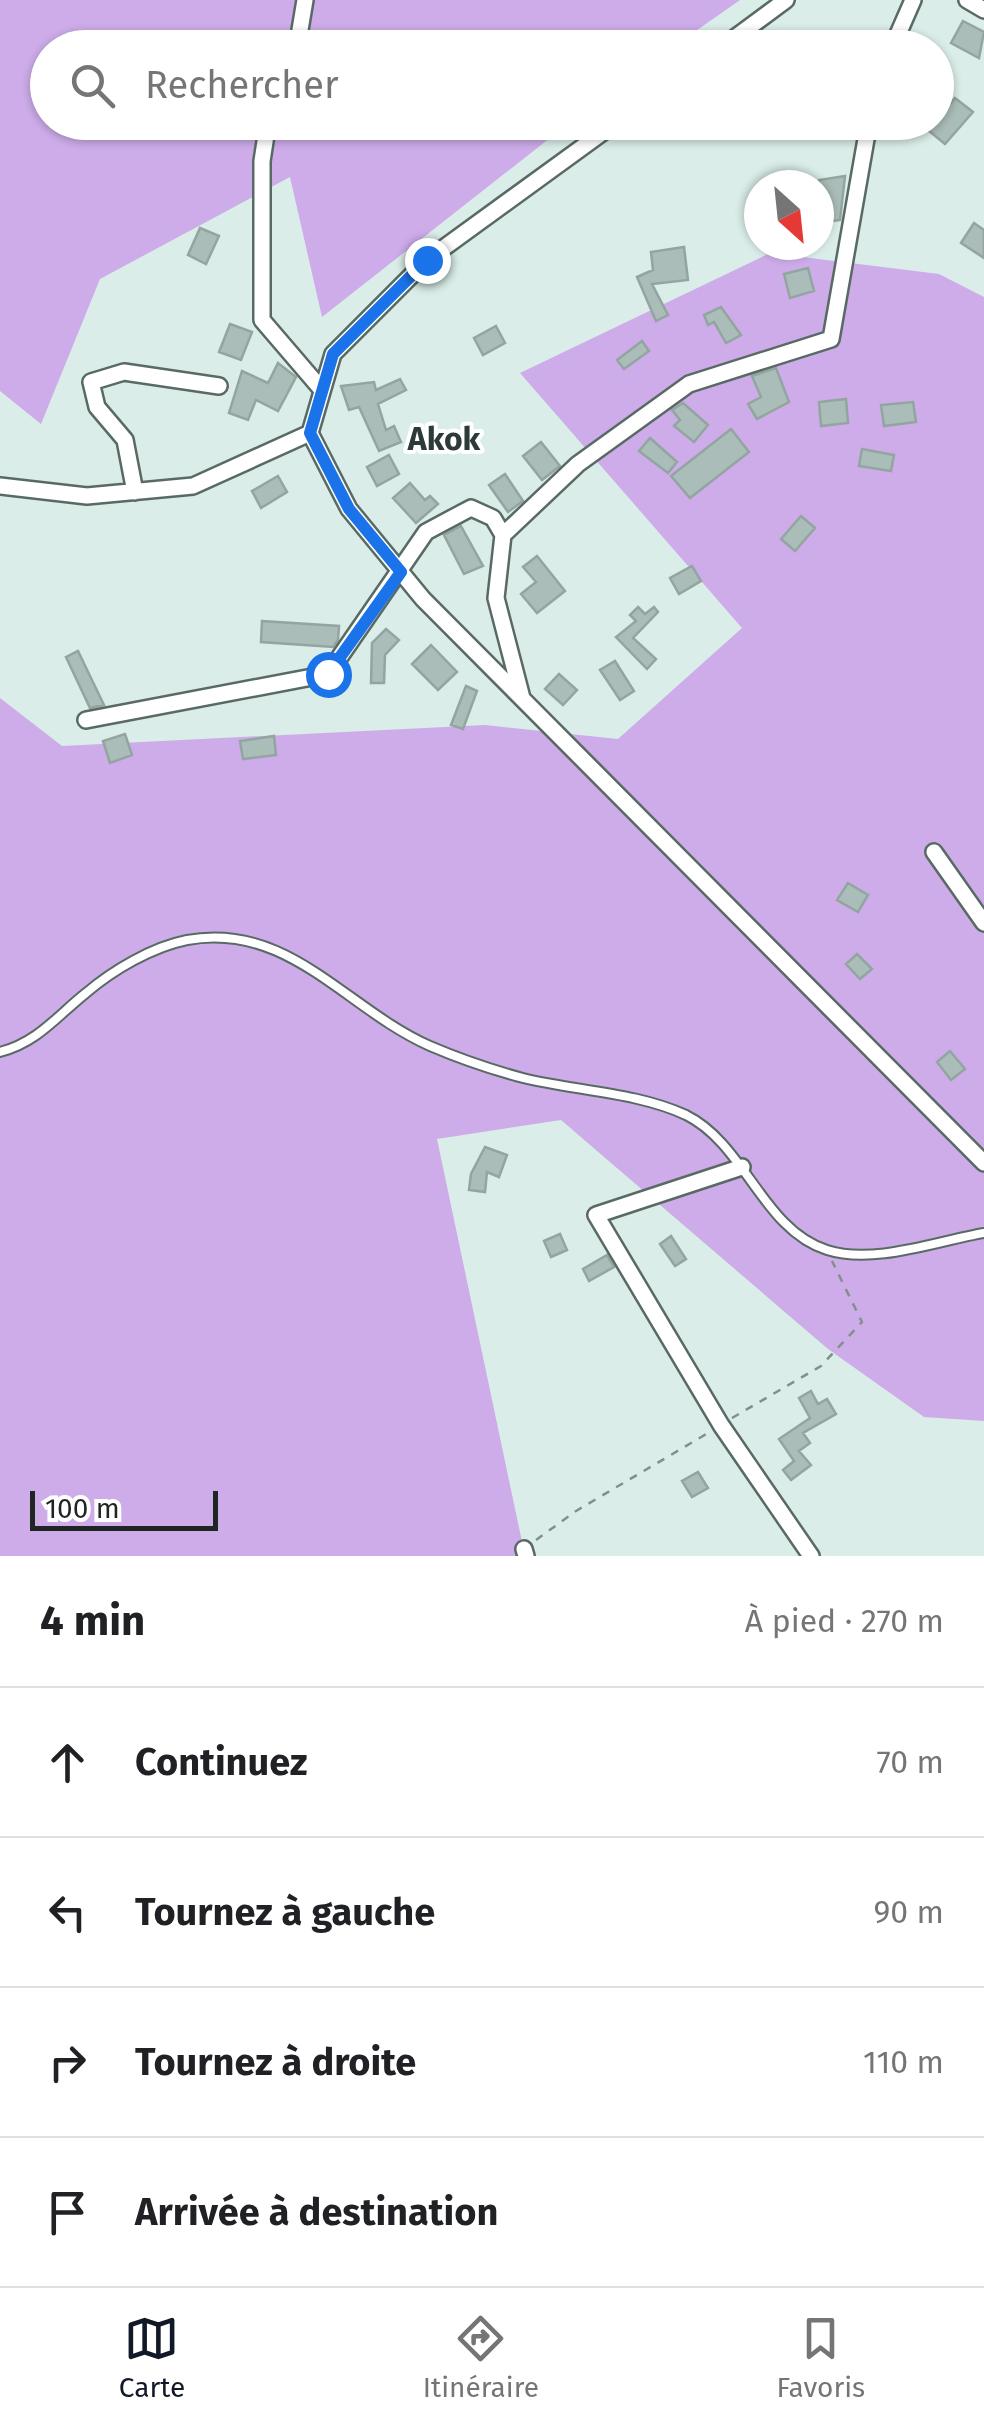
<!DOCTYPE html>
<html lang="fr">
<meta charset="utf-8">
<style>
:root{--surface:#fff;--page:#f6f6f6;--text:#202124;--muted:#757577;--line:#e0e0e0;--accent:#111827}
body{margin:0;font-family:"Fira Sans",sans-serif;background:var(--page);color:var(--text)}
.compass{position:absolute;left:744px;top:170px;width:90px;height:90px;border-radius:50%;background:var(--surface);box-shadow:0 2px 8px #0004;rotate:153deg}
.scale{position:absolute;left:30px;bottom:25px;width:188px;box-sizing:border-box;padding-left:10px;border:5px solid #1e2523;border-top:0;font-size:28px;line-height:35px;white-space:nowrap;color:#1e2523;-webkit-text-stroke:8px #fff;paint-order:stroke}
.stop{position:absolute;width:30px;height:30px;margin:-22px;border:8px solid #1a73e8;border-radius:50%;background:#fff}
.stop.end{background:#1a73e8;border-color:#fff;box-shadow:0 2px 10px #0008}
.list{margin:0;padding:0;list-style:none}
h2{display:flex;justify-content:space-between;align-items:center;height:130px;margin:0;padding:0 40px;font-size:42px}
h2 small{font-size:32px;font-weight:400;color:var(--muted)}
.list li{display:grid;grid-template-columns:65px 1fr auto;gap:30px;align-items:center;box-sizing:border-box;height:150px;padding:0 40px;border-top:2px solid var(--line)}
.list b{display:block;font-size:38px;white-space:nowrap}
.list em{font-size:32px;font-style:normal;color:var(--muted)}
.icon{flex:none;width:55px;height:55px;fill:none;stroke:currentColor;stroke-width:2;stroke-linecap:round;stroke-linejoin:round}
.map{position:relative;flex:none;width:984px;height:1556px;overflow:hidden}
.search{position:absolute;background:var(--surface);box-shadow:0 2px 8px #0004;left:30px;right:30px;top:30px;height:110px;display:flex;align-items:center;gap:25px;box-sizing:border-box;padding:0 35px;border-radius:55px;color:var(--muted);font-size:38px}
.sheet{height:730px;background:var(--surface)}
nav{display:flex;justify-content:space-around;align-items:center;box-sizing:border-box;height:140px;border-top:2px solid var(--line);background:var(--surface);font-size:28px;color:var(--muted)}
nav a{display:grid;justify-items:center;gap:5px}
nav .on{color:var(--accent)}
.map>svg:first-child{display:block}
.green{fill:#cdace9}
.building{fill:#abbdb8;stroke:#93a5a0;stroke-width:2.5}
.lines{fill:none;stroke-linecap:round;stroke-linejoin:round}
.lane-casing{stroke:#596a65;stroke-width:12}
.street-casing{stroke:#596a65;stroke-width:20}
.path{stroke:#82908c;stroke-width:2.5;stroke-dasharray:8 8;stroke-linecap:butt}
.lane{stroke:#fff;stroke-width:8}
.street{stroke:#fff;stroke-width:15}
.route{stroke:#1a73e8;stroke-width:12}
.labels{text-anchor:middle;stroke-width:8;stroke-linejoin:round;paint-order:stroke}
.quarter-label{font-size:32px;font-weight:bold;fill:#2c3b38;stroke:#fff}
</style>
<div class="map">
<svg width="984" height="1556" viewBox="0 0 984 1556">
<rect width="100%" height="100%" fill="#daede8"/>
<path class="green" d="M0 0H740L673 47 48 48V122L569 123 322 317 290 177 100 279 41 424 0 391Z
M770 253 939 274 984 297V1421L924 1417 828 1349 561 1120 437 1139 525 1556H0V698L62 746 485 725 618 739 742 628 520 373Z"/>
<path class="building" d="M963 21 984 32 979 58 951 43Z
M955 98 973 112 945 144 928 130Z
M845 176 840 220 819 223V180Z
M974 223 984 230V258L961 243Z
M200 228 219 236 206 264 188 255Z
M684 247 688 280 652 284 668 315 656 321 637 277 653 270 651 252Z
M808 268 814 291 790 298 784 274Z
M721 307 741 335 726 343 714 322 708 325 704 315Z
M230 324 252 332 241 360 219 352Z
M496 326 505 343 483 355 474 338Z
M642 341 649 351 624 369 617 360Z
M278 363 296 377 278 411 256 400 248 420 229 413 242 371 268 383Z
M776 368 789 402 757 419 748 404 761 397 752 376Z
M400 379 406 390 378 404 386 430 394 426 401 442 379 451 359 407 349 410 341 386 374 382 376 390Z
M846 399 848 423 821 426 819 402Z
M913 402 916 422 884 426 881 405Z
M683 403 708 425 694 442 674 426 680 420 672 410Z
M731 429 749 452 690 498 671 476Z
M650 438 677 462 668 473 639 451Z
M541 442 560 466 542 480 523 456Z
M862 449 894 455 891 471 859 466Z
M389 455 399 474 377 486 367 467Z
M505 474 523 501 508 512 489 485Z
M278 476 287 492 261 508 252 491Z
M410 483 425 500 430 496 438 504 416 523 393 498Z
M801 516 815 528 795 551 781 539Z
M461 526 483 566 464 574 444 535Z
M537 556 565 591 537 613 521 594 536 582 523 567Z
M692 566 701 581 679 594 670 578Z
M638 607 645 614 654 607 658 612 633 638 656 659 647 669 616 637 636 621 630 615Z
M262 621 339 626 338 640 333 647 261 642Z
M386 629 399 640 385 655 384 683H371L372 643Z
M431 645 457 672 438 690 412 664Z
M78 651 104 705 90 708 66 657Z
M615 661 634 691 620 700 600 670Z
M559 674 577 690 563 705 545 689Z
M466 686 477 691 463 729 451 725Z
M125 734 132 755 110 763 103 741Z
M274 736 276 755 243 759 240 741Z
M848 883 868 895 858 912 837 900Z
M857 954 872 969 860 979 846 964Z
M950 1051 965 1069 951 1080 937 1062Z
M485 1147 507 1155 499 1177 487 1172 485 1192 469 1190 471 1174Z
M560 1234 567 1250 551 1257 544 1241Z
M671 1236 686 1259 675 1266 660 1244Z
M607 1255 614 1267 589 1281 583 1269Z
M811 1391 818 1404 827 1399 836 1414 803 1433 810 1443 799 1451 811 1465 791 1480 783 1470 794 1461 779 1439 810 1418 799 1398Z
M698 1472 708 1488 692 1497 682 1481Z"/>
<g class="lines">
<g class="lane-casing">
<path id="lane" d="M0 1052C38 1042 57 1016 86 993 113 970 152 947 187 940 288 921 346 1009 430 1046 458 1058 493 1070 523 1078 576 1091 636 1092 686 1115 745 1144 763 1230 827 1250 874 1265 937 1241 984 1233"/>
</g>
<g class="street-casing">
<path id="street" d="M967 0 984 10
M297 48 305 0
M721 48 786 0
M892 48 913 0
M268 122 262 161V320L322 390
M617 122 427 260 333 354 310 433 349 509 423 599 984 1163
M0 486 87 496 193 486 310 433
M135 492 125 440 97 407 91 382 124 372 219 386
M522 698 496 598 503 535 578 464 689 384 831 339 869 122
M86 720 328 674 426 532 471 508 493 518 503 535
M934 852 984 923
M742 1167 596 1215 721 1425 811 1556
M524 1549 526 1556"/>
</g>
<path class="path" d="M732 1418 821 1366 862 1322 832 1261
M536 1540 576 1511 708 1433"/>
<use href="#lane" class="lane"/>
<use href="#street" class="street"/>
</g>
<g class="lines">
<path class="route" d="M328 674 401 572 349 509 310 433 333 354 427 260"/>
</g>
<g class="labels">
<g class="quarter-label">
<text x="444" y="450">Akok</text>
</g>
</g>
</svg>
<svg class="compass" viewBox="-18 -18 36 36"><path d="M0-13l5 13h-10z" fill="#e53935"/><path d="M0 13l5-13h-10z" fill="#757577"/></svg>
<div class="scale">100 m</div>
<div class="stop" style="left:328px;top:674px"></div>
<div class="stop end" style="left:427px;top:260px"></div>
<div class="search"><svg class="icon" aria-label="search" viewBox="0 0 24 24"><circle cx="10" cy="10" r="6"/><path d="M15 15l6 6"/></svg>Rechercher</div>
</div>
<section class="sheet">
<h2>4 min<small>À pied · 270 m</small></h2>
<ul class="list">
<li><svg class="icon" aria-label="ahead" viewBox="0 0 24 24"><path d="M12 20V5M6 11l6-6 6 6"/></svg><div><b>Continuez</b></div><em>70 m</em></li>
<li><svg class="icon" aria-label="left" viewBox="0 0 24 24"><path d="M17 20v-9H6M10 6l-5 5 5 5"/></svg><div><b>Tournez à gauche</b></div><em>90 m</em></li>
<li><svg class="icon" aria-label="right" viewBox="0 0 24 24"><path d="M7 20v-9h11M14 6l5 5-5 5"/></svg><div><b>Tournez à droite</b></div><em>110 m</em></li>
<li><svg class="icon" aria-label="arrive" viewBox="0 0 24 24"><path d="M6 21V4h12l-3 4 3 4H6"/></svg><div><b>Arrivée à destination</b></div></li>
</ul>
</section>
<nav>
<a class="on"><svg class="icon" aria-label="map" viewBox="0 0 24 24"><path d="M3 6l6-2 6 2 6-2v14l-6 2-6-2-6 2zM9 4v14M15 6v14"/></svg>Carte</a>
<a><svg class="icon" aria-label="directions" viewBox="0 0 24 24"><path d="M12 3l9 9-9 9-9-9zM9 14v-3h6M13 9l2 2-2 2"/></svg>Itinéraire</a>
<a><svg class="icon" aria-label="saved" viewBox="0 0 24 24"><path d="M7 4h10v16l-5-4-5 4z"/></svg>Favoris</a>
</nav>
